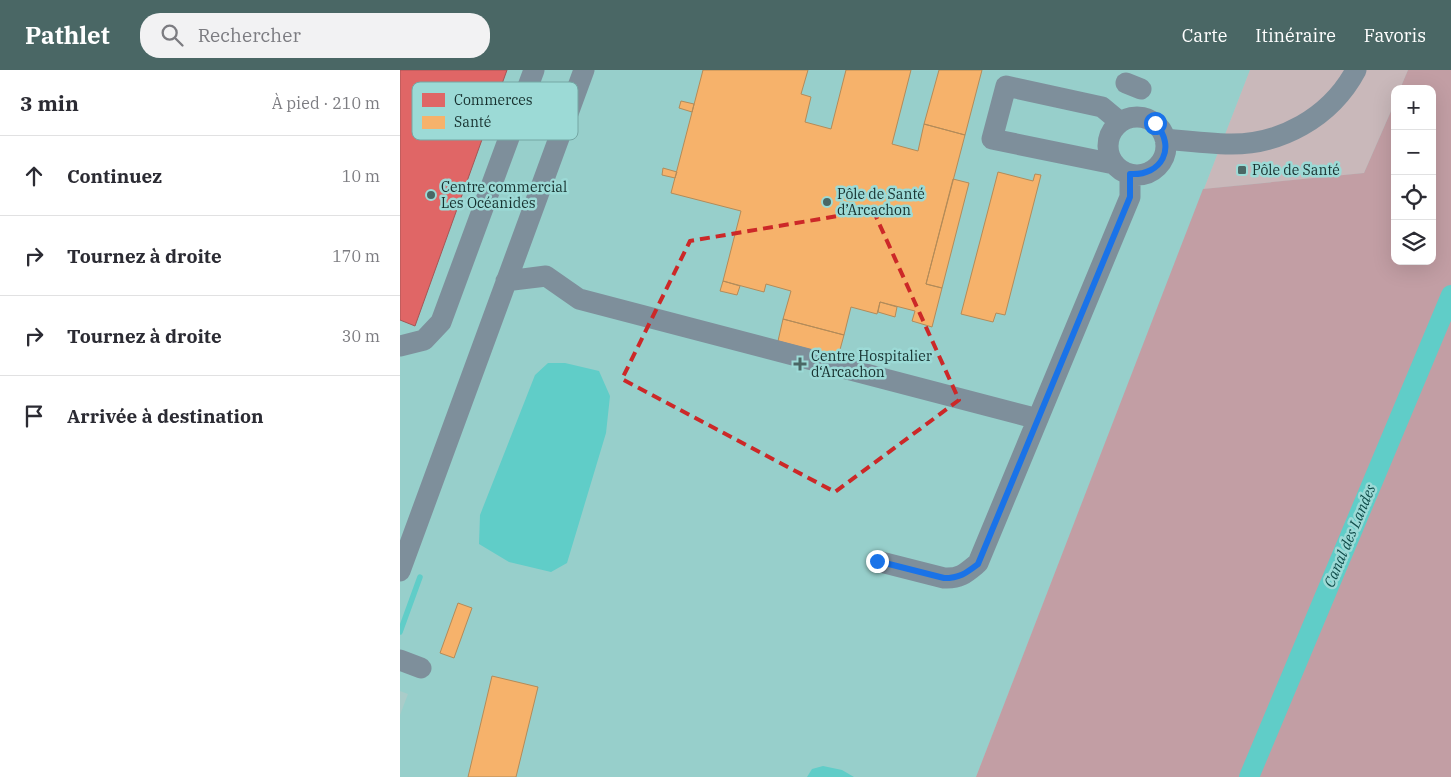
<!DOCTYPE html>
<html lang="fr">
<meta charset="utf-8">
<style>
:root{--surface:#fff;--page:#f2f2f3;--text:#2b2b33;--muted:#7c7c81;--line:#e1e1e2;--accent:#4a6765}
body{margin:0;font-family:"IBM Plex Serif",serif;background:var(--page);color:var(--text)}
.controls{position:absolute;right:15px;top:15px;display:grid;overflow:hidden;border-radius:10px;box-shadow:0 5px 20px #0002}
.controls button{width:45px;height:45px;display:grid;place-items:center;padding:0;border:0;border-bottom:1px solid var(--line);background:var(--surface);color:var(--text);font:25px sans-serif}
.stop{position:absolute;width:15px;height:15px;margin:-11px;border:4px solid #1a73e8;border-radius:50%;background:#fff}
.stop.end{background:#1a73e8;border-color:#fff;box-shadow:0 1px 5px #0008}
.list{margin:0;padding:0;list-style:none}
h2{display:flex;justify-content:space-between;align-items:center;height:65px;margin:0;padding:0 20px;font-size:21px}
h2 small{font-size:16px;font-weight:400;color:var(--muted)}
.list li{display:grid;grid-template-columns:32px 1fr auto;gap:15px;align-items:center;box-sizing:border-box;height:80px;padding:0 20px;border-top:1px solid var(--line)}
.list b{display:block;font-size:19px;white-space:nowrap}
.list em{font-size:16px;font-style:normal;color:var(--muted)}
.icon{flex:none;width:28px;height:28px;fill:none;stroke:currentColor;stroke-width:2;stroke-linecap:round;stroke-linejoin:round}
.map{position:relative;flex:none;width:1051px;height:707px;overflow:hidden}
header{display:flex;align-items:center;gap:30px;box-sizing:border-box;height:70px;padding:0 25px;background:var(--accent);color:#fff}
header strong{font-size:24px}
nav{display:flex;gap:28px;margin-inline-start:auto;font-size:18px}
.search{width:350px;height:45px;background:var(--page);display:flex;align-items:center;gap:12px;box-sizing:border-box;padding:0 18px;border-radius:20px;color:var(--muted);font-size:19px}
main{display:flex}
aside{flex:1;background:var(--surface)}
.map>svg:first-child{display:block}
.built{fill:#97cfcb}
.green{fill:#c9b8ba}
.forest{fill:#c29ea4}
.water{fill:#60cdc8}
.shops{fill:#e06666;stroke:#a45656}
.health{fill:#f6b26b;stroke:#b38b59}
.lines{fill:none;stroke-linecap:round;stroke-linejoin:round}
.stream{stroke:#60cdc8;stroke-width:5.5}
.canal{stroke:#60cdc8;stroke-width:20}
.minor{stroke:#7e8f9b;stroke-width:21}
.route{stroke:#1a73e8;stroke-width:6}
.marked{fill:none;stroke:#cc2828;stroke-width:4;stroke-dasharray:10 6;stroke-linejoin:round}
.poi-dot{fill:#4a6765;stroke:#9cdad6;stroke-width:2}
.labels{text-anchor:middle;stroke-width:5;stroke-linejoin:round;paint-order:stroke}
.poi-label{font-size:14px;fill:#17312f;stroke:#9cdad6;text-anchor:start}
.water-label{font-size:15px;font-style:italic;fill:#0f4b49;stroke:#9cdad6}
.key{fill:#9cdad6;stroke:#74a7a4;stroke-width:1}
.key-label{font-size:14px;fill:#17312f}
</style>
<header>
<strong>Pathlet</strong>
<div class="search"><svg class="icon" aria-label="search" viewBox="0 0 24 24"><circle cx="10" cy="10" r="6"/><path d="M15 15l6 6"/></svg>Rechercher</div>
<nav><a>Carte</a><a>Itinéraire</a><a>Favoris</a></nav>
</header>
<main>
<aside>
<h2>3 min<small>À pied · 210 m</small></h2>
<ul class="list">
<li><svg class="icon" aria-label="ahead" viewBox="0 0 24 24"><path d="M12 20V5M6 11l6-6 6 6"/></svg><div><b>Continuez</b></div><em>10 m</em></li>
<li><svg class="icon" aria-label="right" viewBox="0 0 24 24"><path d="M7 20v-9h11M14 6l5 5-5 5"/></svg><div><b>Tournez à droite</b></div><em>170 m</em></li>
<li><svg class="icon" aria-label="right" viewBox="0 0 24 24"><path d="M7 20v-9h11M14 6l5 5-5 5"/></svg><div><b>Tournez à droite</b></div><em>30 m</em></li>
<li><svg class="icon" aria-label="arrive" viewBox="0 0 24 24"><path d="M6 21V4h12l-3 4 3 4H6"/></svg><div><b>Arrivée à destination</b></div></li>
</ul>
</aside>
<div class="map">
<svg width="1051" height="707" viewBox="0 0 1051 707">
<rect width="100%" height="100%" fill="#aaccc9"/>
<path class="built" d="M0 0H850L576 707H0V645L8 624 0 621Z"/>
<path class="green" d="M850 0H1008L1000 19H995V32L964 103 804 119Z"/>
<path class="forest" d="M1008 0H1051V707H576L803 119 964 103 995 32V191H1032V19H1000Z"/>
<path class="water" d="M148 293H165L199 301 210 326 206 363 167 493 151 502 109 492 79 474 80 445 135 305Z
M423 696 442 700 454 707H407L412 699Z"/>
<path class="shops" d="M0 0H107L15 256 0 250Z"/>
<path class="health" d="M303 0H408L401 24 411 27 405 52 431 59 446 0H511L492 74 518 81 524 54 565 65 526 214 542 218 532 257 512 251 515 241 480 232 477 244 451 237 444 265 383 249 391 221 366 214 364 222 323 211 341 141 271 123Z
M539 0H582L565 65 524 54Z
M281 31 294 34 292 42 279 38Z
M263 98 277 102 275 108 262 105Z
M598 102 633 111 635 104 641 105 605 245 596 243 593 252 561 244Z
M553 109 569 113 542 218 526 214Z
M323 211 340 216 337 225 320 221Z
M480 232 497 237 495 247 478 242Z
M383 249 444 265 438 287 378 271Z
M58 533 72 538 54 588 40 583Z
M92 606 138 617 116 707H68Z"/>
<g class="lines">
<path class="stream" d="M0 562 20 507"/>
<path class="canal" d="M849 707 1051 225"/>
<path class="minor" d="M726 13 741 19
M708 76a29 29 0 1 1 58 0a29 29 0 1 1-58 0Z
M765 69C785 71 806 73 826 74 880 76 931 47 956 0
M714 94 592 69 606 16 702 37 720 52
M106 211 146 206 179 229 638 349
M0 276 24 270 41 252 134 0
M477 491 544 508C560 509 566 503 578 493L730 127V104
M0 501 184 0
M0 590 21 598"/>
</g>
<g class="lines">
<path class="route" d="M477 491 544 508C560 508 566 503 578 494L730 127V104C762 106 777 77 755 53"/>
</g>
<path class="marked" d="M473 140 559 330 435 422 222 309 290 171Z"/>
<g class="poi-dot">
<rect x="837" y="95" width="10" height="10" rx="2.5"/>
<circle cx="31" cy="125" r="5"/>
<circle cx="427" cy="132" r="5"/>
<path d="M397.5 286.5h5v5h5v5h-5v5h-5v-5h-5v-5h5z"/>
</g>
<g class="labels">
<g class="poi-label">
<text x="852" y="105">Pôle de Santé</text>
<text x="41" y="122">Centre commercial<tspan x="41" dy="16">Les Océanides</tspan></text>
<text x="437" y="129">Pôle de Santé<tspan x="437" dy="16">d’Arcachon</tspan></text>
<text x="411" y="291">Centre Hospitalier<tspan x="411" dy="16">d‘Arcachon</tspan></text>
</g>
<g class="water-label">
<text transform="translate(950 466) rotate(-67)" y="5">Canal des Landes</text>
</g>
</g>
<rect x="12" y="12" width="166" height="58" rx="8" class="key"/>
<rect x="22" y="23" width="23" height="14" fill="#e06666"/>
<rect x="22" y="46" width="23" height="13" fill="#f6b26b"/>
<g class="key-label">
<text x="54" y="35">Commerces</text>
<text x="54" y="57">Santé</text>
</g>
</svg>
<div class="controls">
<button>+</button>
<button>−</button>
<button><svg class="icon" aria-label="locate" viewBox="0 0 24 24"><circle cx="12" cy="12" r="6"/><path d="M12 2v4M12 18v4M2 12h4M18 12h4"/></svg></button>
<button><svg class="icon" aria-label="layers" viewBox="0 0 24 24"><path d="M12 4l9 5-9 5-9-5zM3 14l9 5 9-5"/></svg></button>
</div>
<div class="stop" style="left:755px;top:53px"></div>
<div class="stop end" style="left:477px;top:491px"></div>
</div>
</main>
